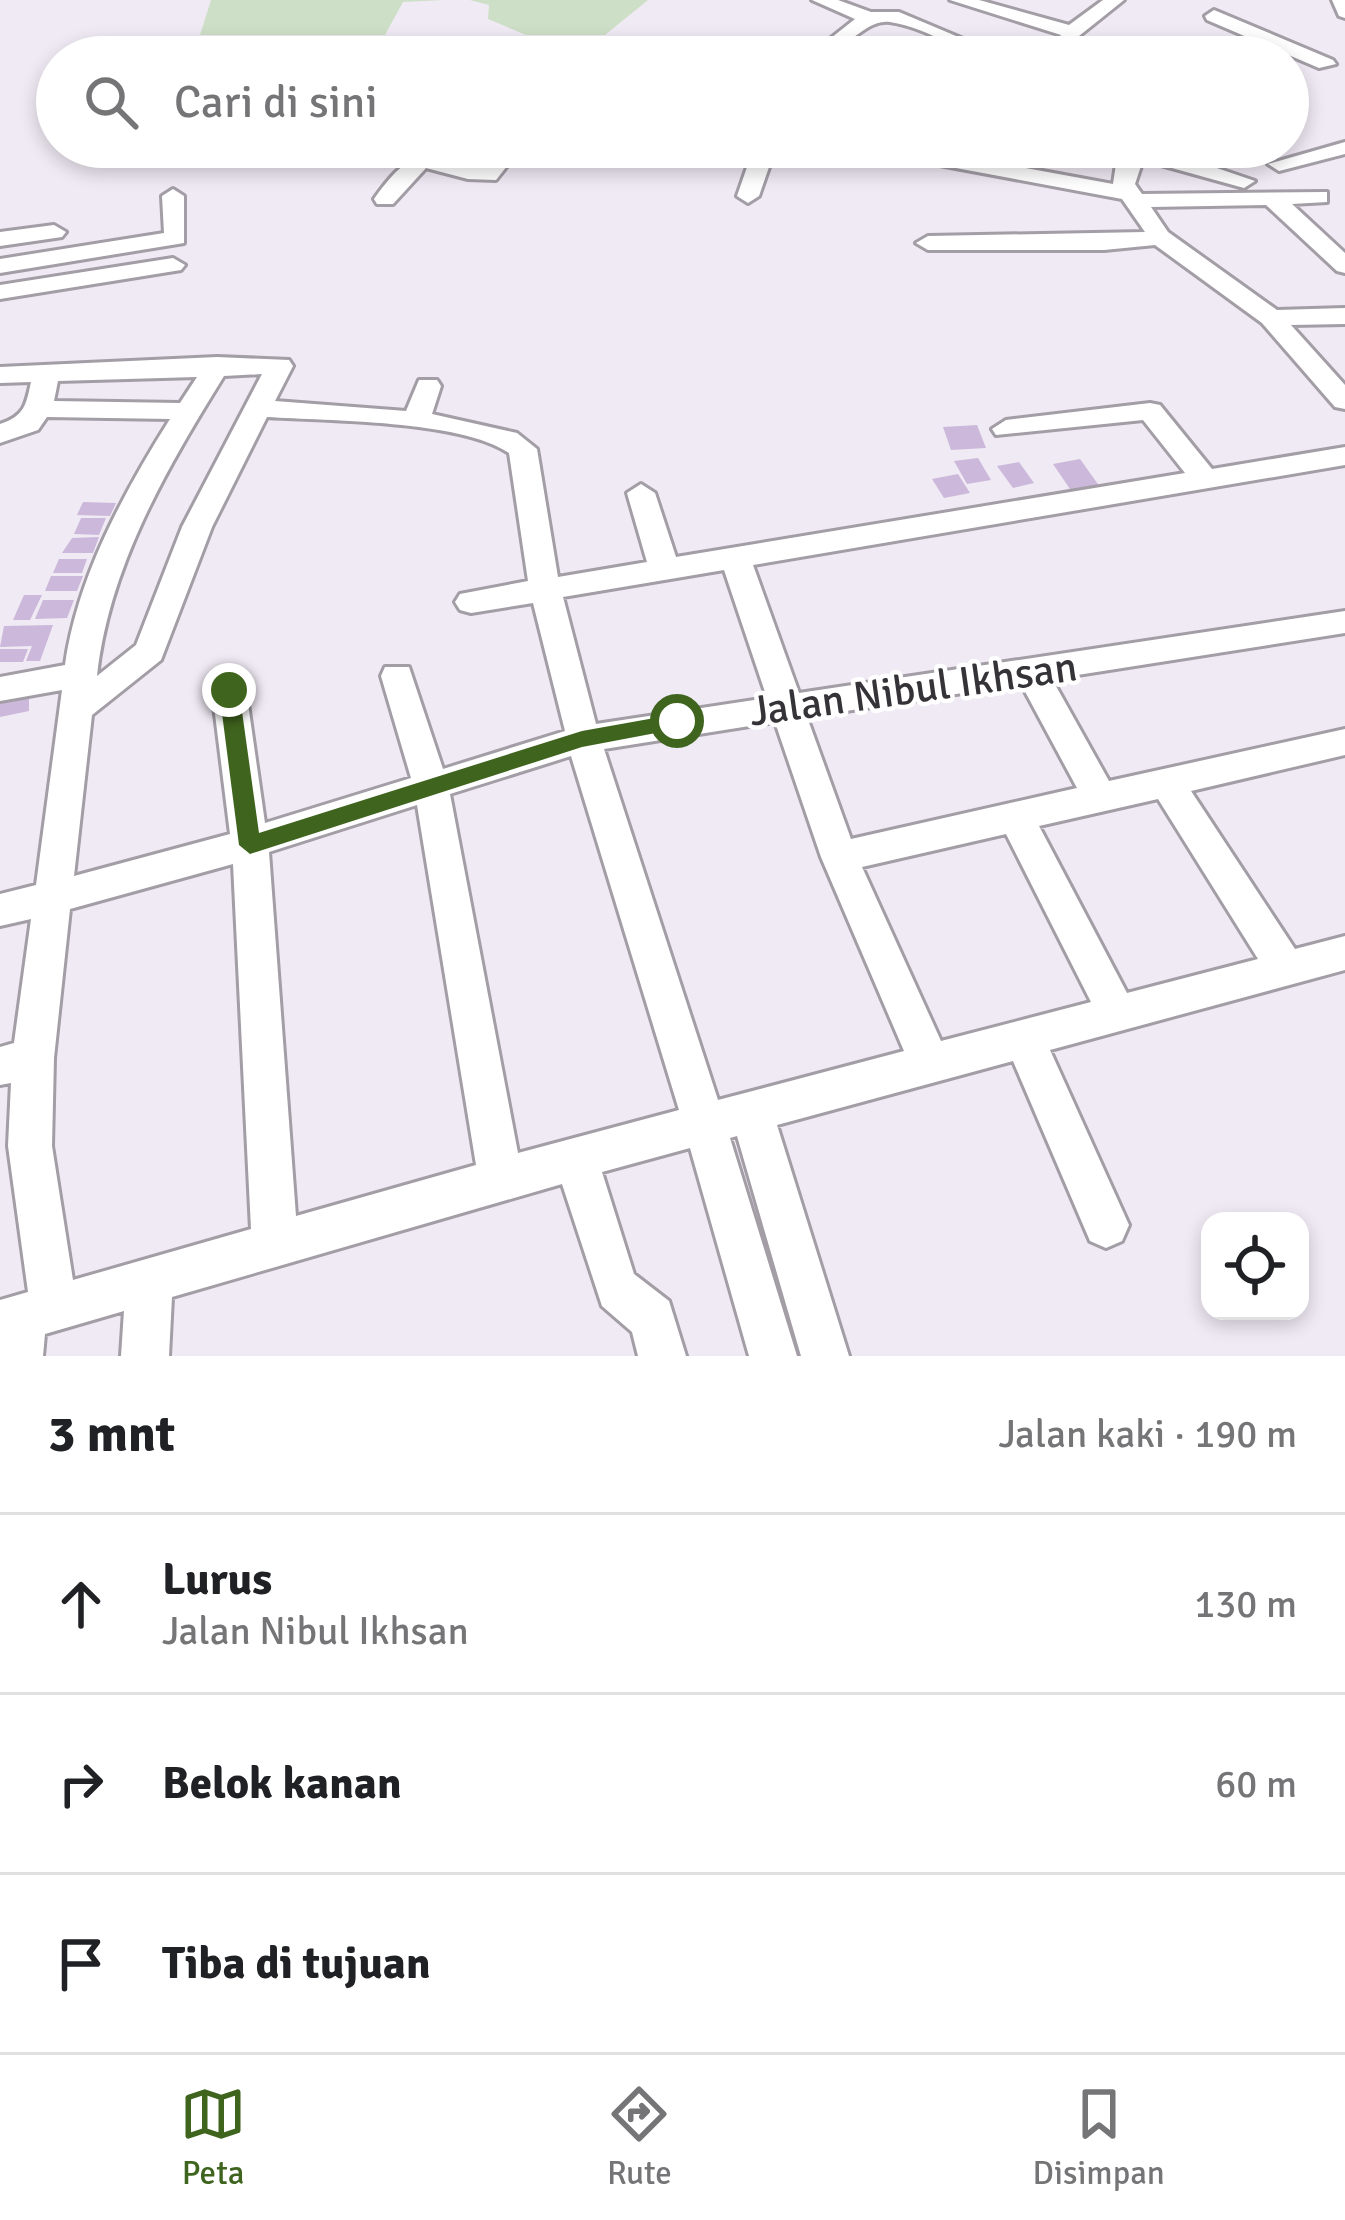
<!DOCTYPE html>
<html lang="id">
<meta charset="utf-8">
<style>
:root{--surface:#fff;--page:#f2f2f2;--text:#202124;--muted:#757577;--line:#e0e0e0;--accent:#3f641e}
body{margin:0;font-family:Signika,sans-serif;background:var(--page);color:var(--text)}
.controls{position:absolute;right:36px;bottom:36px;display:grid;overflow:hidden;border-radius:24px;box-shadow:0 6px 18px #0003}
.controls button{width:108px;height:108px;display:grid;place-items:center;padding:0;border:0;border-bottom:3px solid var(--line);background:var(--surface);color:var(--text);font:60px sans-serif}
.stop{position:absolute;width:36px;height:36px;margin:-27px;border:9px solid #3f641e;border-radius:50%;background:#fff}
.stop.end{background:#3f641e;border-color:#fff;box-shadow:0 3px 12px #0008}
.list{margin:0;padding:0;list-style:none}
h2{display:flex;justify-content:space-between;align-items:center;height:156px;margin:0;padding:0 48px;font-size:51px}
h2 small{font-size:39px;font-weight:400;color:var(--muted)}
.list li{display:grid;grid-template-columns:78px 1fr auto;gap:36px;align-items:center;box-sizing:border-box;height:180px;padding:0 48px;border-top:3px solid var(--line)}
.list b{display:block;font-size:45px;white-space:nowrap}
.list p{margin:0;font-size:39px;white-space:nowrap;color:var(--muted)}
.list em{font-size:39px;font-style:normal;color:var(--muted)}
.icon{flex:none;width:66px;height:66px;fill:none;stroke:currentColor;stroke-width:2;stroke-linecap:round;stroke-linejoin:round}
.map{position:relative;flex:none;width:1345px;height:1356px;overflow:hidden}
.search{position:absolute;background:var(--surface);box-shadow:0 6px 18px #0003;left:36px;right:36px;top:36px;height:132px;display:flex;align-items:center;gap:30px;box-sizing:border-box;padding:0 42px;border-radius:66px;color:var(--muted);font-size:45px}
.sheet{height:696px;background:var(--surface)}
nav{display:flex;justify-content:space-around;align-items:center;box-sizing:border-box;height:168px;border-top:3px solid var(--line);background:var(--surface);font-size:33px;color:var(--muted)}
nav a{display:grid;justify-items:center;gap:6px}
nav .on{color:var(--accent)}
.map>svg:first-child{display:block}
.green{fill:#cedfc7}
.building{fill:#ccb8da}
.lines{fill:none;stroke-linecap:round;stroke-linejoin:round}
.minor-casing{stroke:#a39da6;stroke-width:6}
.minor{fill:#fff;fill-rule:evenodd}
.route{fill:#3f641e}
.labels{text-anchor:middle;stroke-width:9;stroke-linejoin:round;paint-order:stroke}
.street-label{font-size:42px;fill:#353337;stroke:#fff}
</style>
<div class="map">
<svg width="1345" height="1356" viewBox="0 0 1345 1356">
<rect width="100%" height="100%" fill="#f0eaf4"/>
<path class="green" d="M211 0H444L403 2 385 35H200Z
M470 0H648L605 35H526L488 19 489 5Z"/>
<path class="building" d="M977 425 986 448 951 450 943 427Z
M978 458 991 480 967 484 954 461Z
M1080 459 1100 487 1072 492 1053 464Z
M1019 462 1034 483 1013 488 997 466Z
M958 474 970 493 944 498 932 479Z
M83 502 116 503 110 516 77 515Z
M81 518H106L99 535 74 534Z
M99 537 93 553H62L72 538Z
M59 559H87L82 573H53Z
M51 576H83L77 591H45Z
M24 595H42L30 620H13Z
M43 600H74L67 618 35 619Z
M53 625 40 661H26L32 646 0 647 4 626Z
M0 649H28L23 662H0Z
M29 692V711L0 717V699Z"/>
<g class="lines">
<g class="minor-casing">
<path id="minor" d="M812 0H838L871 12H899L1006 57C962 57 931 28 890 22 863 18 845 57 807 57L855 19Z
M950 0H979L1069 25 1103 0H1124L1079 36 1065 57H1045L1061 35Z
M1332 0H1345V18L1339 16Z
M1214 10 1333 60 1336 64 1319 68 1207 20 1205 16Z
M551 43 561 49 552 57H529Z
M1345 142V154L1279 171 1268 164Z
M487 147H509L507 166 496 180 468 179 426 168 393 204H377L374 199C416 140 422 160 483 168Z
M754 147H776L759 196 748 203 737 196Z
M833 147H938L939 152 1113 184 1116 164 1129 147H1155L1255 181 1244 188 1143 160 1135 184 1142 194 1327 192V202L1292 204 1345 253V273L1337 271 1266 205 1151 207 1168 232 1277 310 1345 308V324L1291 325 1345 385V409L1335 407 1262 323 1155 245 1104 250H928L916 243 928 236 1145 232 1122 199 929 163 844 153Z
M173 189 184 196V243L0 273V259L164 233 162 196Z
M54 225 66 232 62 237 0 246V232Z
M173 258 185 265 181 270 0 299V285Z
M217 357 289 360 293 366 275 401 406 411 419 380H437L441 386 432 414 517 433 537 449 558 577 647 562 627 493 641 484 655 493 676 557 1185 473 1143 420 996 435 992 429 1006 420 1150 403 1160 405 1212 469 1345 447V465L753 565 799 693 1345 611V633L1052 679 1109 781 1345 729V755L1191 791 1295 949 1345 936V970L1050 1050 1129 1225 1122 1241 1106 1248 1090 1241 1013 1061 777 1125 849 1356H801L737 1136 730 1138 797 1356H749L690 1148 602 1172 634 1274 669 1301 686 1356H638L632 1332 602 1306 562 1184 172 1297 169 1356H121L124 1311 45 1334 43 1356H0V1300L28 1292 8 1146 11 1083 0 1085V1047L14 1043 31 919 0 926V894L36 885 62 690 0 701V677L65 665C77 578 124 492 170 419L47 417 38 430 0 443V424C24 416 26 406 31 382L0 383V367ZM262 374 182 527 136 645 97 676C109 566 167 468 224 376ZM197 377 180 403 54 401 58 381ZM267 417C329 421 460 420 509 453L528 581 460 594 455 602 460 610 471 613 533 603 565 731 443 769 409 667H385L381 676 411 778 265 823 246 690 241 681 229 678 217 681 212 690 230 834 74 876 92 715 161 660 212 527ZM724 570 767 698 596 724 563 597ZM1021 684 1077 788 851 839 807 717ZM775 722 821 857 904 1051 718 1100 604 749ZM571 756 679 1110 518 1153 450 794ZM1158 799 1258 959 1127 993 1039 826ZM417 805 476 1165 296 1216 269 852ZM1006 834 1091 1002 941 1041 862 867ZM233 864 251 1229 73 1280 52 1146 54 1058 70 909Z"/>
</g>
<use href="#minor" class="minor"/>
</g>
<path class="route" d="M229 683 239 690 259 833 582 731 677 714 687 721 677 729 582 747 250 854 239 845 219 690Z"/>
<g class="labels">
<g class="street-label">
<text transform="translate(913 688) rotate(-8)" y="15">Jalan Nibul Ikhsan</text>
</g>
</g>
</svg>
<div class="controls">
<button><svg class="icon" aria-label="locate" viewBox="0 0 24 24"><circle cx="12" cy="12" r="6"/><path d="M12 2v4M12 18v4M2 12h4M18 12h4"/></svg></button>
</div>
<div class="stop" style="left:677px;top:721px"></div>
<div class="stop end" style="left:229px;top:690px"></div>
<div class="search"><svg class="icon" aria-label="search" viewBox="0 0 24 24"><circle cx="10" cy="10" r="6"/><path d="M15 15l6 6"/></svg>Cari di sini</div>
</div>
<section class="sheet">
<h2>3 mnt<small>Jalan kaki · 190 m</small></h2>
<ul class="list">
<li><svg class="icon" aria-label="ahead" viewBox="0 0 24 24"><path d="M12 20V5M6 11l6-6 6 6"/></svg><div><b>Lurus</b><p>Jalan Nibul Ikhsan</p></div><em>130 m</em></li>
<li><svg class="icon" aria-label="right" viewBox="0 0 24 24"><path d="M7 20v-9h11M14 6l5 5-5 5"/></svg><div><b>Belok kanan</b></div><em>60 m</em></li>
<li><svg class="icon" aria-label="arrive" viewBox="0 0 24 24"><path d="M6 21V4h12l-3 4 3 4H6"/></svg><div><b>Tiba di tujuan</b></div></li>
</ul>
</section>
<nav>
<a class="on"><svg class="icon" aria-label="map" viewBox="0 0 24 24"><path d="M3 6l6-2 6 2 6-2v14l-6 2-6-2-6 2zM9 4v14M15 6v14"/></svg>Peta</a>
<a><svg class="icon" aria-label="directions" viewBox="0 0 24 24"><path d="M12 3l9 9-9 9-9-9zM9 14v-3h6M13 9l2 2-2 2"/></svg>Rute</a>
<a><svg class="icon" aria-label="saved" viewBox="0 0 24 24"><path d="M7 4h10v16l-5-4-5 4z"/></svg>Disimpan</a>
</nav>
